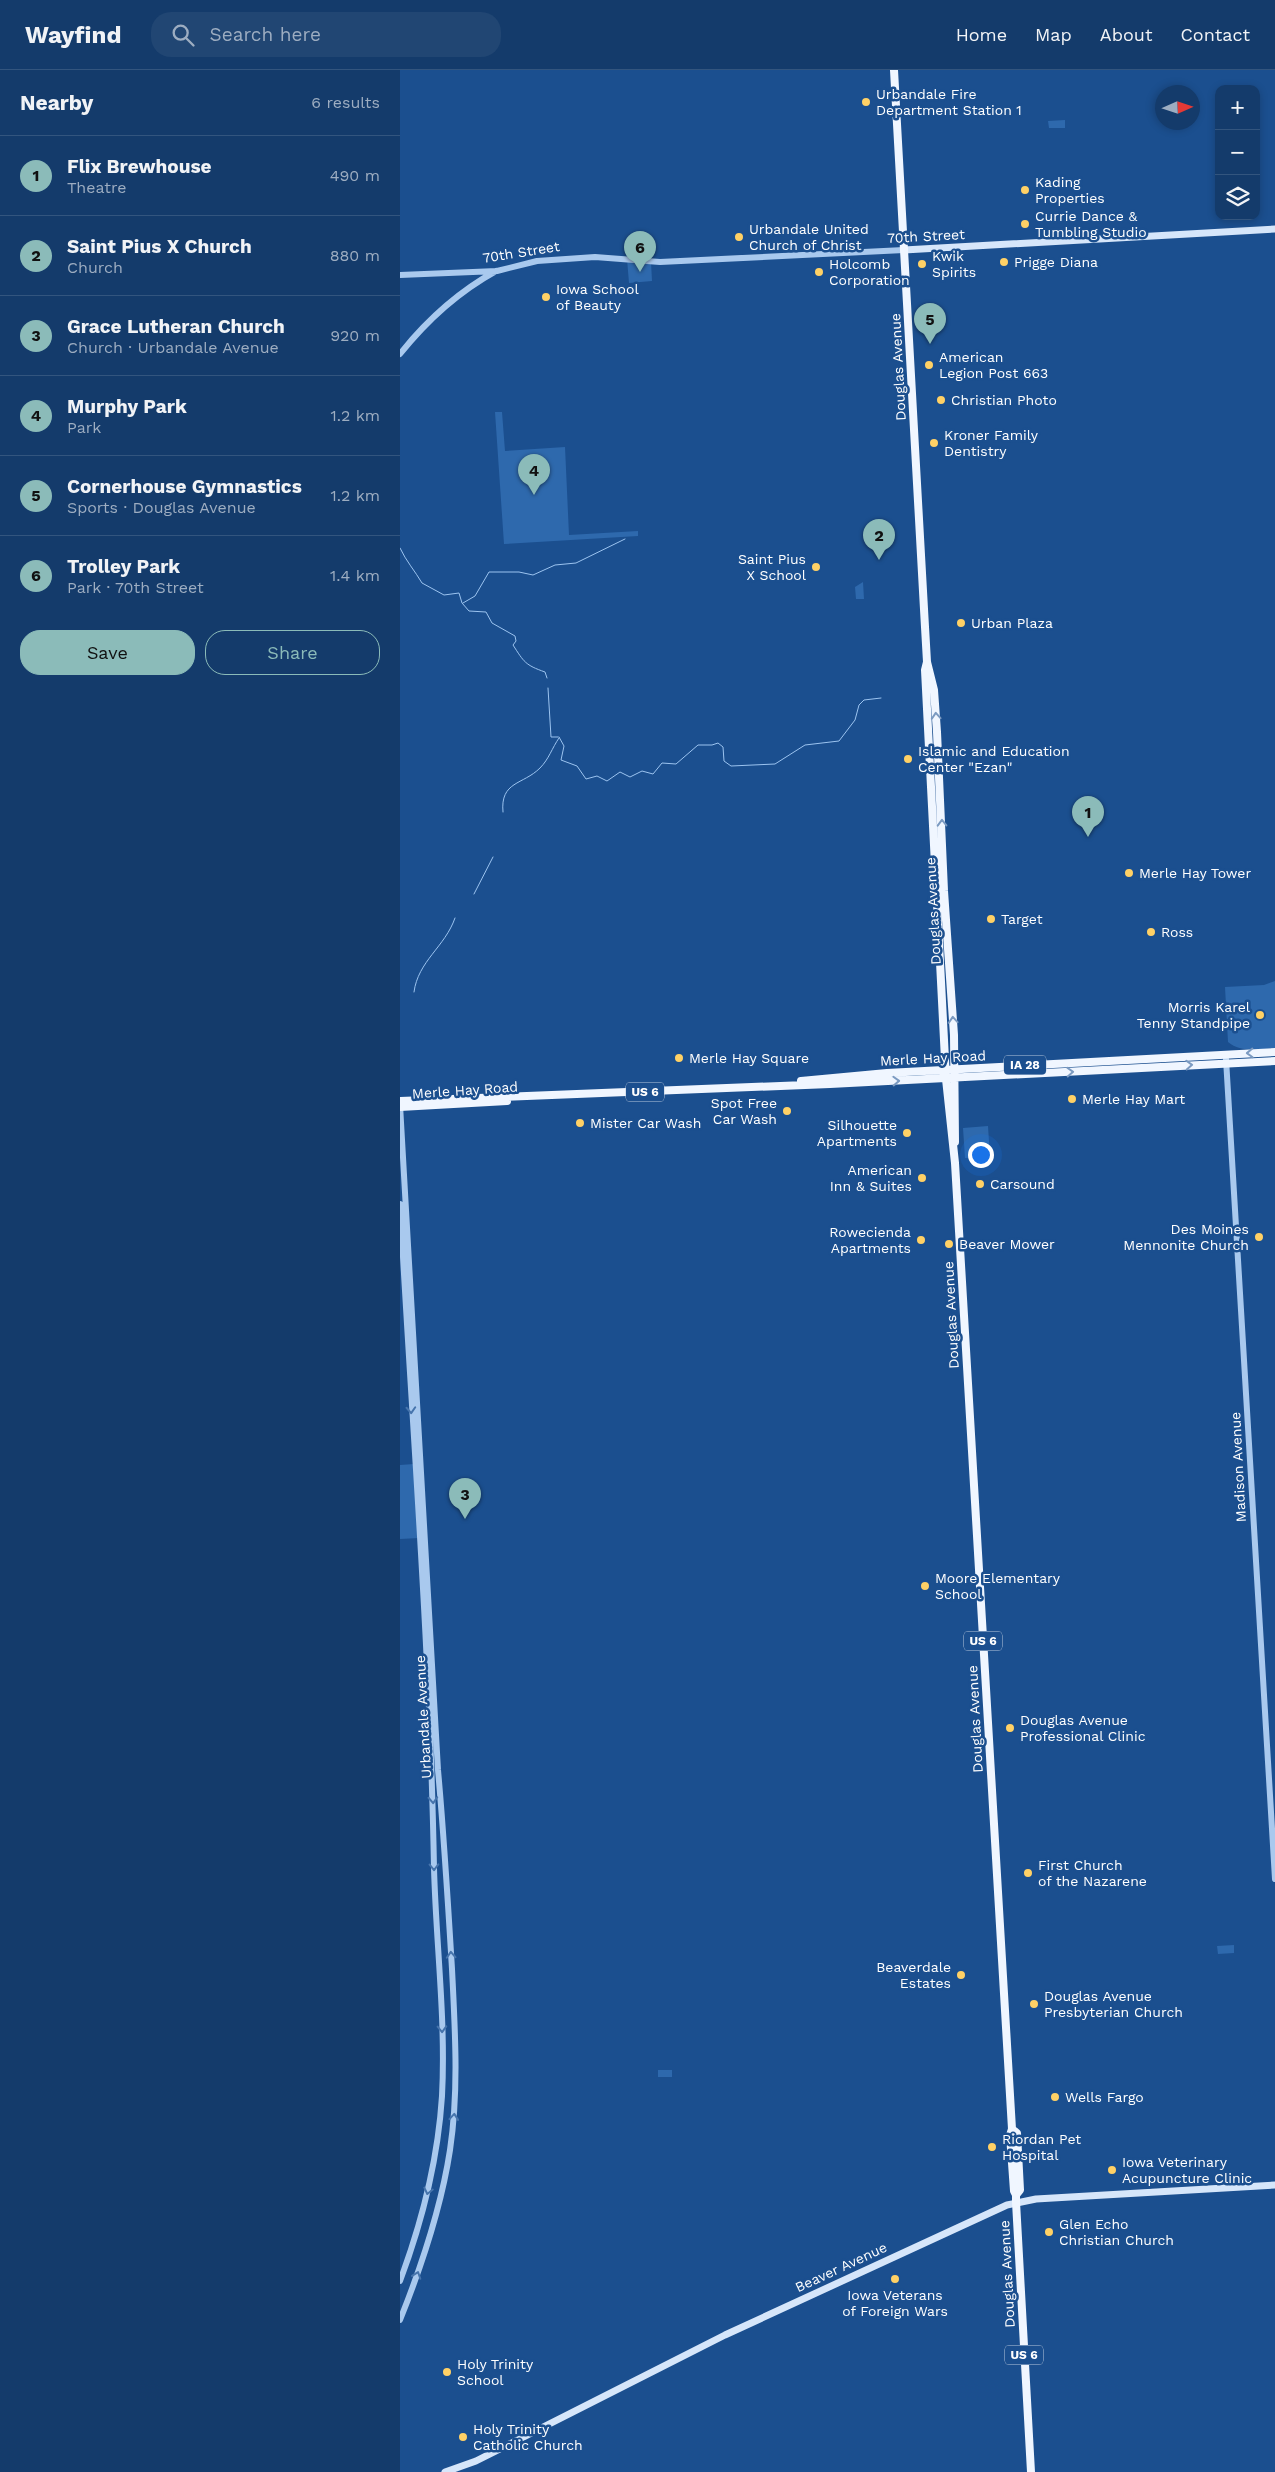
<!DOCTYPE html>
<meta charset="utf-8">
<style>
:root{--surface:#143b6b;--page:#214673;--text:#f1f3f6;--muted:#9dadc1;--line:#33557e;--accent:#8bbbb9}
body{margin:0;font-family:"Work Sans",sans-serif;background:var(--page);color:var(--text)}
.controls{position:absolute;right:15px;top:15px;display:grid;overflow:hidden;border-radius:10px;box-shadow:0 2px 8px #0003}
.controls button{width:45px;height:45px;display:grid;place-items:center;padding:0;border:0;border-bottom:1px solid var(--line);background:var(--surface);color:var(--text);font:25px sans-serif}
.compass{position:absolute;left:755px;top:15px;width:45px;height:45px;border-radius:50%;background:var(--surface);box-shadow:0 2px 8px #0003;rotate:87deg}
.you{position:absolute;left:580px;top:1084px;width:18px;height:18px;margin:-12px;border:4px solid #fff;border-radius:50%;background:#1a73e8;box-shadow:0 0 0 8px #1a73e833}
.badge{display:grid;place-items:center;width:32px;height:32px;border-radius:50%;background:var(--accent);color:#111;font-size:16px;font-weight:700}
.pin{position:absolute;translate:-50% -41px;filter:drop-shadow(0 1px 2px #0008)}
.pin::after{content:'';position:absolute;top:26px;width:18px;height:15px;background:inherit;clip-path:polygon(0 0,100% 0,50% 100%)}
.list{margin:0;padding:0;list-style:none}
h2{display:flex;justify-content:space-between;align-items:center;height:65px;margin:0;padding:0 20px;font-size:21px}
h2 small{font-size:16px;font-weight:400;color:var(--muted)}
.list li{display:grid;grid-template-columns:32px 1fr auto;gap:15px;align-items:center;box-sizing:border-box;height:80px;padding:0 20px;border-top:1px solid var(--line)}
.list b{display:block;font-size:19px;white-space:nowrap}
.list p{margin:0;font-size:16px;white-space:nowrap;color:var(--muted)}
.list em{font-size:16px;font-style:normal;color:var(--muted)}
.actions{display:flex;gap:10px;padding:15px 20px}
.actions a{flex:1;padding:11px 0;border:1px solid var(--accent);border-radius:20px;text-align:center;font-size:18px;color:var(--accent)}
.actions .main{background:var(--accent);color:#111}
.icon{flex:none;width:28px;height:28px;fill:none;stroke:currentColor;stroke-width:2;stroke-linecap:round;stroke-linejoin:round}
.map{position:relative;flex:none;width:875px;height:2402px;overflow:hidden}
header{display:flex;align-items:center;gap:30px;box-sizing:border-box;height:70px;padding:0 25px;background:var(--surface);border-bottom:1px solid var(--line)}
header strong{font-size:24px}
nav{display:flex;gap:28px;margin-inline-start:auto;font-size:18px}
.search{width:350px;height:45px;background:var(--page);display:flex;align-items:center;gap:12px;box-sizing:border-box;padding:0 18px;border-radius:20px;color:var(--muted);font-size:19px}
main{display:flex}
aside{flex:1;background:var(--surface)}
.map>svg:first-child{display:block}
.green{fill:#2e69ad}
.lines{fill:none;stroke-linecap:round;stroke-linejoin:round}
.stream{stroke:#9cc4f0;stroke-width:1}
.tertiary{stroke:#a9c9ee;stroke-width:6}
.secondary{stroke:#d6e6fa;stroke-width:7}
.primary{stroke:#f0f6ff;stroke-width:8}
.oneway{stroke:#7b9ac1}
.oneway2{stroke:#4674ac}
.poi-dot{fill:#ffd166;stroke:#1b4f8f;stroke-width:2}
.labels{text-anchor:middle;stroke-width:5;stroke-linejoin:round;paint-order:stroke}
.shield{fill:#1b4f8f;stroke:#bbcadd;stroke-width:1}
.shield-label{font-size:12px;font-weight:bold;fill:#fff}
.poi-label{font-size:14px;fill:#fff;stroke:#1b4f8f;text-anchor:start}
.street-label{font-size:14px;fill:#fff;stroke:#1b4f8f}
</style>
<header>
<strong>Wayfind</strong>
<div class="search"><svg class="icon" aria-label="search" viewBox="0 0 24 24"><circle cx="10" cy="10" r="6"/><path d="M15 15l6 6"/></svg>Search here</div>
<nav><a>Home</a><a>Map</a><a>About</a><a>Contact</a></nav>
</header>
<main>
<aside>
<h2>Nearby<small>6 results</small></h2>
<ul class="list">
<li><span class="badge">1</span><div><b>Flix Brewhouse</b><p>Theatre</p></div><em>490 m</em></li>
<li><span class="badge">2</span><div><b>Saint Pius X Church</b><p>Church</p></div><em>880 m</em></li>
<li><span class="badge">3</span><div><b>Grace Lutheran Church</b><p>Church · Urbandale Avenue</p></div><em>920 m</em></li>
<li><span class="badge">4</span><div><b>Murphy Park</b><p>Park</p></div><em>1.2 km</em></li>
<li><span class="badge">5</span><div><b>Cornerhouse Gymnastics</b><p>Sports · Douglas Avenue</p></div><em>1.2 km</em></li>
<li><span class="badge">6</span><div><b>Trolley Park</b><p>Park · 70th Street</p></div><em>1.4 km</em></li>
</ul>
<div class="actions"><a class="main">Save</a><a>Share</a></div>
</aside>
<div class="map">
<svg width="875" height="2402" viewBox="0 0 875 2402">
<rect width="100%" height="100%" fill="#1b4f8f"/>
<path class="green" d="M665 50V58H649L648 51Z
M227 189 251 192 252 211 229 213Z
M95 342H102L105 381 165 377 169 465 238 461V466L104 474Z
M463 512 464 529H456L455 517Z
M875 911V978C859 979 841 983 828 972L825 917 864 915Z
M588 1056 590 1087 565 1088 563 1058Z
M14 1394 19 1468 0 1469V1395Z
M834 1875V1883L818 1884 817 1876Z
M258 2000H272V2007H258Z"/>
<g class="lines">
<path class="stream" d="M0 478C6 491 15 501 22 513L44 525 59 523 62 533 69 541 86 542 92 553 115 566 116 571 113 575C124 592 125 595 145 602L147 608
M63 533 75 526 89 502H119L133 505 155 495 176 493 225 469
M148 618 151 667H158
M159 667 164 676 161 690 177 696 186 709 197 706 207 711 220 702 230 707 242 701 253 704 262 693 276 694 298 675H312L318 673 323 677 324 691 331 696 375 694 405 675 439 671 455 650 459 635 464 630 481 628
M103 742C100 711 123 715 140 698 149 689 152 678 159 668
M74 824 93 787
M14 922C18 891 45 877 55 848"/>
<path class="tertiary" d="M0 205 97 201 137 191 195 187 260 192 504 180
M0 284C27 250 58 222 96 201
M826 989 875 1809
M0 1035 38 1700C44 1766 48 1833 52 1899 55 1960 59 2020 50 2080 41 2139 22 2195 0 2250
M0 1134C12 1355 30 1576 34 1798 36 1874 46 1950 42 2026 38 2089 22 2152 0 2211"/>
<path class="secondary" d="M504 180 875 159
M45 2402 76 2391 325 2265 607 2135 636 2129 875 2115"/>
<path class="primary" d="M494 0 525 557 527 592 534 620 537 662 544 821 554 965 555 1072
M527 592 525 600 546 1009 555 1093 612 2059 610 2065 614 2121 616 2125
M401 1011 487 1003 875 982
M0 1031 430 1014 875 991
M0 1037 107 1031
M612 2059 617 2063 620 2120 616 2125V2132L631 2402"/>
</g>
<defs><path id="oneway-chevron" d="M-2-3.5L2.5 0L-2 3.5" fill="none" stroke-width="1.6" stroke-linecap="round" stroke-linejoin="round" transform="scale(1.25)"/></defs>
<g class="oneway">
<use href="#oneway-chevron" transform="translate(536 646) rotate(-94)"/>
<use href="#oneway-chevron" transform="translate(542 753) rotate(-91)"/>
<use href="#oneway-chevron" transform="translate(553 950) rotate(-94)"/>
<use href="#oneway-chevron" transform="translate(850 983) rotate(178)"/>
<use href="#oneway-chevron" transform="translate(789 995) rotate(-3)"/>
<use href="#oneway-chevron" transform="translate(670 1002) rotate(-3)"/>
<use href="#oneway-chevron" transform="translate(496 1011) rotate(-2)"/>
</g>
<g class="oneway2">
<use href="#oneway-chevron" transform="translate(11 1340) rotate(87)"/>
<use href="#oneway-chevron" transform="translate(33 1730) rotate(87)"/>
<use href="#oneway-chevron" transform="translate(34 1797) rotate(89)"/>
<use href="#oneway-chevron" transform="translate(51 1885) rotate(-93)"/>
<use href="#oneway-chevron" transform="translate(42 1959) rotate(88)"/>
<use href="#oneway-chevron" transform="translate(54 2047) rotate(-85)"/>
<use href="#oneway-chevron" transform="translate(28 2121) rotate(103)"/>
<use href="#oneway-chevron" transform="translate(17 2205) rotate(-71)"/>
</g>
<g class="poi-dot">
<circle cx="466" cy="32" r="5"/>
<circle cx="625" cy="120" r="5"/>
<circle cx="625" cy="154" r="5"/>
<circle cx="339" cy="167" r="5"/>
<circle cx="604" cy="192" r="5"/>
<circle cx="522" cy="194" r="5"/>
<circle cx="419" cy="202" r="5"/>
<circle cx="146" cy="227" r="5"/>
<circle cx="529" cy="295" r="5"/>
<circle cx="541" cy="330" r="5"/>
<circle cx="534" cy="373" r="5"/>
<circle cx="416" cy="497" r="5"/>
<circle cx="561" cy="553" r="5"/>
<circle cx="508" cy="689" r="5"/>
<circle cx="729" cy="803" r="5"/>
<circle cx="591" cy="849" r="5"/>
<circle cx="751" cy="862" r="5"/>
<circle cx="860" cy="945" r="5"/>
<circle cx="279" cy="988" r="5"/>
<circle cx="672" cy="1029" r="5"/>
<circle cx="387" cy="1041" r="5"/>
<circle cx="180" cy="1053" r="5"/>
<circle cx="507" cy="1063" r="5"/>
<circle cx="522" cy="1108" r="5"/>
<circle cx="580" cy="1114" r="5"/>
<circle cx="859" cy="1167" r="5"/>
<circle cx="521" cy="1170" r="5"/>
<circle cx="549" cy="1174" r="5"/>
<circle cx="525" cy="1516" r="5"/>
<circle cx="610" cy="1658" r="5"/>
<circle cx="628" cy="1803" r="5"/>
<circle cx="561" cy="1905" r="5"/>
<circle cx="634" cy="1934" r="5"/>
<circle cx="655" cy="2027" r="5"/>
<circle cx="592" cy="2077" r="5"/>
<circle cx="712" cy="2100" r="5"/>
<circle cx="649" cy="2162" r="5"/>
<circle cx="495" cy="2209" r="5"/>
<circle cx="47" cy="2302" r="5"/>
<circle cx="63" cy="2367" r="5"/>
</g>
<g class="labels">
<g class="shield">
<rect x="604" y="985.5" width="42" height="19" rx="4"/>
<rect x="226" y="1012.5" width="38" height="19" rx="4"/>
<rect x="564" y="1561.5" width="38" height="19" rx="4"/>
<rect x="605" y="2275.5" width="38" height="19" rx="4"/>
</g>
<g class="shield-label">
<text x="625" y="999">IA 28</text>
<text x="245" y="1026">US 6</text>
<text x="583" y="1575">US 6</text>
<text x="624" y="2289">US 6</text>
</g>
<g class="poi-label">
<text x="476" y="29">Urbandale Fire<tspan x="476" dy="16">Department Station 1</tspan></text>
<text x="635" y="117">Kading<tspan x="635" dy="16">Properties</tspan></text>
<text x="635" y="151">Currie Dance &amp;<tspan x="635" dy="16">Tumbling Studio</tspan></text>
<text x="349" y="164">Urbandale United<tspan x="349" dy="16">Church of Christ</tspan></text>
<text x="532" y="191">Kwik<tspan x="532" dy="16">Spirits</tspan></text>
<text x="614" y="197">Prigge Diana</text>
<text x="429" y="199">Holcomb<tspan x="429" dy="16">Corporation</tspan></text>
<text x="156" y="224">Iowa School<tspan x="156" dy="16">of Beauty</tspan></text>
<text x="539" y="292">American<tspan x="539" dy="16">Legion Post 663</tspan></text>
<text x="551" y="335">Christian Photo</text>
<text x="544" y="370">Kroner Family<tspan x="544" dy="16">Dentistry</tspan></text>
<text x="406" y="494" text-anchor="end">Saint Pius<tspan x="406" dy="16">X School</tspan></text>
<text x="571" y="558">Urban Plaza</text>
<text x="518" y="686">Islamic and Education<tspan x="518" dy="16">Center "Ezan"</tspan></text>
<text x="739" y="808">Merle Hay Tower</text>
<text x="601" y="854">Target</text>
<text x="761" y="867">Ross</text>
<text x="850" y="942" text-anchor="end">Morris Karel<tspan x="850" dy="16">Tenny Standpipe</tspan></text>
<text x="289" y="993">Merle Hay Square</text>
<text x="682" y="1034">Merle Hay Mart</text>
<text x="377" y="1038" text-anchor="end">Spot Free<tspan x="377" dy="16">Car Wash</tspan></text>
<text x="190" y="1058">Mister Car Wash</text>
<text x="497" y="1060" text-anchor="end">Silhouette<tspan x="497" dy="16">Apartments</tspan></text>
<text x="512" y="1105" text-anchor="end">American<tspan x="512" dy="16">Inn &amp; Suites</tspan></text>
<text x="590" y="1119">Carsound</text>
<text x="849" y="1164" text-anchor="end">Des Moines<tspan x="849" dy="16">Mennonite Church</tspan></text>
<text x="511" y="1167" text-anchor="end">Rowecienda<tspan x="511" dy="16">Apartments</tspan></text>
<text x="559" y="1179">Beaver Mower</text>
<text x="535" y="1513">Moore Elementary<tspan x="535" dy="16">School</tspan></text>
<text x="620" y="1655">Douglas Avenue<tspan x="620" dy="16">Professional Clinic</tspan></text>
<text x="638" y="1800">First Church<tspan x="638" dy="16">of the Nazarene</tspan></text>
<text x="551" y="1902" text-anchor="end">Beaverdale<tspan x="551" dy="16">Estates</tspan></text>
<text x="644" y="1931">Douglas Avenue<tspan x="644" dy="16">Presbyterian Church</tspan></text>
<text x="665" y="2032">Wells Fargo</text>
<text x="602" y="2074">Riordan Pet<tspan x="602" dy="16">Hospital</tspan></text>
<text x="722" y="2097">Iowa Veterinary<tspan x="722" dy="16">Acupuncture Clinic</tspan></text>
<text x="659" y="2159">Glen Echo<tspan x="659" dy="16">Christian Church</tspan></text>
<text x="495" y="2230" text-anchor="middle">Iowa Veterans<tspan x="495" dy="16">of Foreign Wars</tspan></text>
<text x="57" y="2299">Holy Trinity<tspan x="57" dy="16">School</tspan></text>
<text x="73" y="2364">Holy Trinity<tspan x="73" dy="16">Catholic Church</tspan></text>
</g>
<g class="street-label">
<text transform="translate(526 166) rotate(-3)" y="5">70th Street</text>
<text transform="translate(121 182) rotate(-9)" y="5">70th Street</text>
<text transform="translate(498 297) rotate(-93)" y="5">Douglas Avenue</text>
<text transform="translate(533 841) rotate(-93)" y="5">Douglas Avenue</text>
<text transform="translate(533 988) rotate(-3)" y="5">Merle Hay Road</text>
<text transform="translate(65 1020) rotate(-4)" y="5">Merle Hay Road</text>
<text transform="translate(551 1245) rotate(-93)" y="5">Douglas Avenue</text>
<text transform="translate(838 1397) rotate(-93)" y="5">Madison Avenue</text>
<text transform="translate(23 1647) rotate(-93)" y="5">Urbandale Avenue</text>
<text transform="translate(575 1649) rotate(-93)" y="5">Douglas Avenue</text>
<text transform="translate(441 2197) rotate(-25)" y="5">Beaver Avenue</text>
<text transform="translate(607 2204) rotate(-93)" y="5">Douglas Avenue</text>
</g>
</g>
</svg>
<div class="controls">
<button>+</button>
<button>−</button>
<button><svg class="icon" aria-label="layers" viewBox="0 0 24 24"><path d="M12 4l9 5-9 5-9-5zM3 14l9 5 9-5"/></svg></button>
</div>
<svg class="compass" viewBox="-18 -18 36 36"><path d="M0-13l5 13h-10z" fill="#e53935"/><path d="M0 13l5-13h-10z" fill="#9dadc1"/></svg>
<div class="you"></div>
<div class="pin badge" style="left:688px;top:767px">1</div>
<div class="pin badge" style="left:479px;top:490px">2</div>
<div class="pin badge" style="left:65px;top:1449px">3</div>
<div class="pin badge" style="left:134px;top:425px">4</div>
<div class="pin badge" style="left:530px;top:274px">5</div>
<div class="pin badge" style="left:240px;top:202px">6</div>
</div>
</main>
